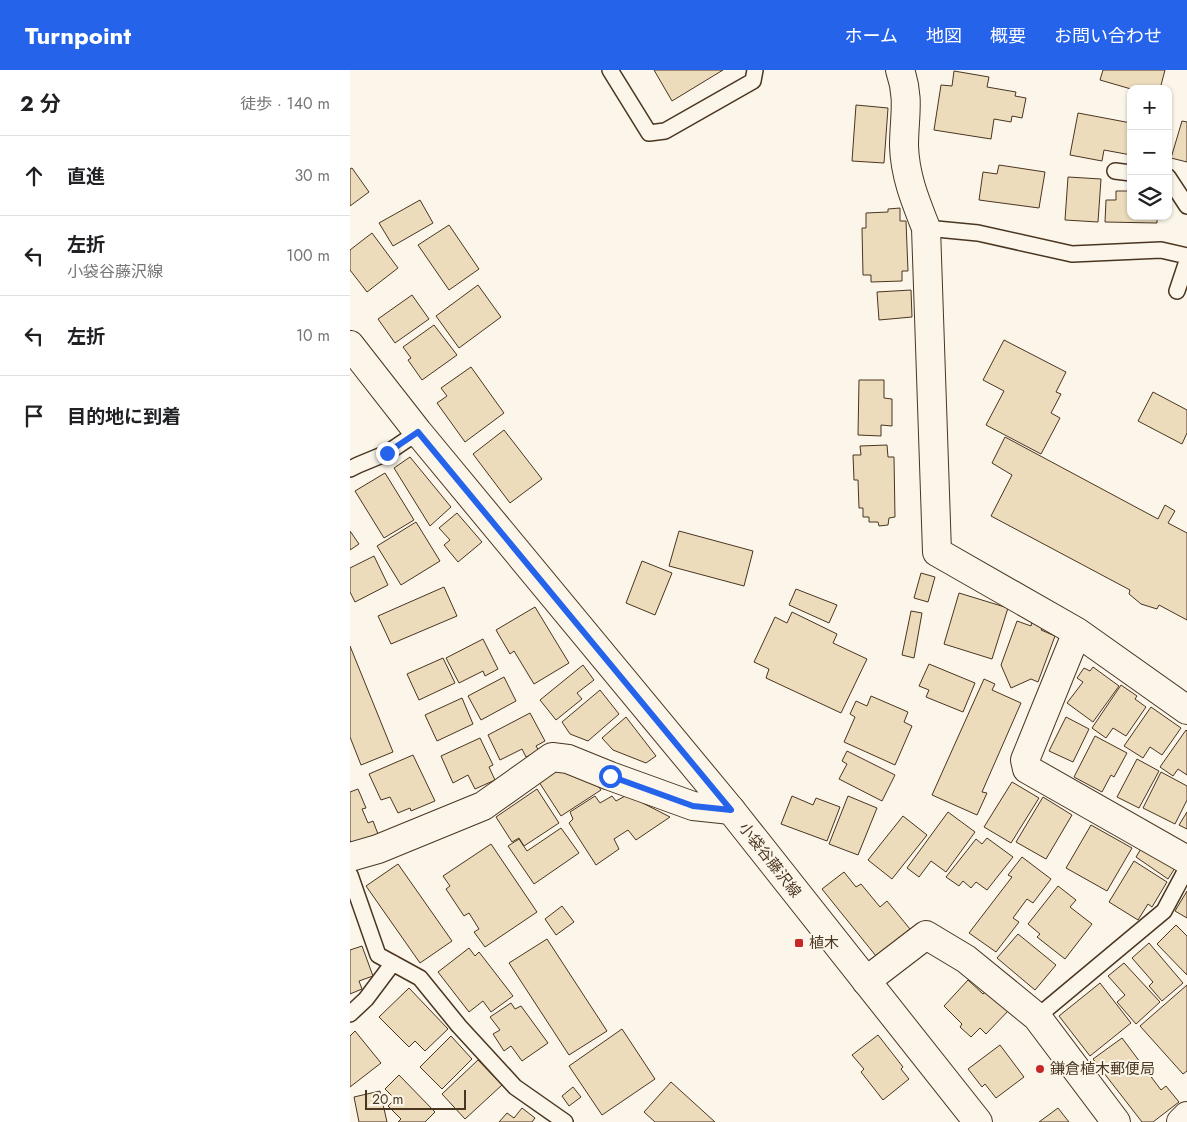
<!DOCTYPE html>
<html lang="ja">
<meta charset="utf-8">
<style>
:root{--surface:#fff;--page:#f6f6f6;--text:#202124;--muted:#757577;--line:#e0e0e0;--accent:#2563eb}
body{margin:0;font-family:Jost,"Noto Sans JP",sans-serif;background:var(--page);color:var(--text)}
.controls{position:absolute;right:15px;top:15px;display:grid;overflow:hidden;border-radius:10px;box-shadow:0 1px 4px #0004}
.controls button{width:45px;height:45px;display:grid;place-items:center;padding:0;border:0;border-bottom:1px solid var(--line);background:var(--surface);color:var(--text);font:25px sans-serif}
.scale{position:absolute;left:15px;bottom:12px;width:101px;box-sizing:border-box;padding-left:5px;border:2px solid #4a3520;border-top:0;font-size:14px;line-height:18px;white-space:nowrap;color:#4a3520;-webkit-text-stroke:4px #fbf6e9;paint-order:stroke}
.stop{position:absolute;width:15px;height:15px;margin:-11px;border:4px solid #2563eb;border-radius:50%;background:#fff}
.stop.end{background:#2563eb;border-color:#fff;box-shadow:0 1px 5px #0008}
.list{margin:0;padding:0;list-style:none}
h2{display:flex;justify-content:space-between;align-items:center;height:65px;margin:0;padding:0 20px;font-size:21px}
h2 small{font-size:16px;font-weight:400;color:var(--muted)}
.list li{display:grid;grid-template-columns:32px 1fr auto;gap:15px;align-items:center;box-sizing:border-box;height:80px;padding:0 20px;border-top:1px solid var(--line)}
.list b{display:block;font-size:19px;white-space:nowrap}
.list p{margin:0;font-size:16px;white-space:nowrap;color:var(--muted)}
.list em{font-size:16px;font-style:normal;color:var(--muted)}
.icon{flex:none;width:28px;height:28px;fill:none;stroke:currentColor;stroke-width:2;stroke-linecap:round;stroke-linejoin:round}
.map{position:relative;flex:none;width:837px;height:1052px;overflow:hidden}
header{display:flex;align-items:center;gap:30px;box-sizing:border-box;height:70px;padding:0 25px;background:var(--accent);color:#fff}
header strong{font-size:24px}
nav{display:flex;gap:28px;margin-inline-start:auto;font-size:18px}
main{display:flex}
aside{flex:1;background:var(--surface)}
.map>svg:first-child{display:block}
.building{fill:#ecdcbc;stroke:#4a3520}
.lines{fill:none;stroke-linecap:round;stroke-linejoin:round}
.lane-casing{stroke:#4a3520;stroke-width:18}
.street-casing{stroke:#4a3520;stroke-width:30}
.secondary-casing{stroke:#4a3520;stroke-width:30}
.lane{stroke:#fbf6e9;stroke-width:15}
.street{stroke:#fbf6e9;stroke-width:28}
.secondary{stroke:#fbf6e9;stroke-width:28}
.route{stroke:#2563eb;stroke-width:6}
.poi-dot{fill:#c62828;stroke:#fbf6e9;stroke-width:2}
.labels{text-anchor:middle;stroke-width:4;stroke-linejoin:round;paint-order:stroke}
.street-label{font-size:15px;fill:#4a3520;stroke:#fbf6e9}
.poi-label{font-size:15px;fill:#4a3520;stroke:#fbf6e9;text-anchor:start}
</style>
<header>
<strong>Turnpoint</strong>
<nav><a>ホーム</a><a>地図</a><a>概要</a><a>お問い合わせ</a></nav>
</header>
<main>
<aside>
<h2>2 分<small>徒歩 · 140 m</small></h2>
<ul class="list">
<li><svg class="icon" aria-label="ahead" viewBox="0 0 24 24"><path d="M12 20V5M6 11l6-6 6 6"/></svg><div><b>直進</b></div><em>30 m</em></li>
<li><svg class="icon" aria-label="left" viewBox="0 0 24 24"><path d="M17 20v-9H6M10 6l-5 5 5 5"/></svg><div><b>左折</b><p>小袋谷藤沢線</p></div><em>100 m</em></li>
<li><svg class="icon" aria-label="left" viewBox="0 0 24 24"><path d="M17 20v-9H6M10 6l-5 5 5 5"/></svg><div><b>左折</b></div><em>10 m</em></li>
<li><svg class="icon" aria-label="arrive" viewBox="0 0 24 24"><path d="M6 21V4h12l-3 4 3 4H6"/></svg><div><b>目的地に到着</b></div></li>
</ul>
</aside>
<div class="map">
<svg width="837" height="1052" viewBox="0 0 837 1052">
<rect width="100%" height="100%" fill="#fbf6e9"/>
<path class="building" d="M304 0H373L322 31Z
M753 0H815L810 19H781L750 10Z
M604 1 639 7 637 17 666 22 665 26 676 28 672 48 662 46 661 52 644 49 641 69 584 60 591 15 602 16Z
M506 35 538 38 534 93 502 91Z
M728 43 781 53V85L754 80 752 91 720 85Z
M832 51 837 52V92L821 88Z
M649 95 695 102 689 138 629 130 633 102 647 104Z
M2 98 19 122 0 136V99Z
M718 107 751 109 748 152 715 150Z
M766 121H781V146H807V153L755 152 756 130H766Z
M70 130 83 153 43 176 29 153Z
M550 138V151H556L558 201H552V211L521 212V205H513L512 158H516V143L538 142V139Z
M99 155 129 199 99 220 68 175Z
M22 163 48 198 17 222 0 200V180Z
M128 215 151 247 109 278 86 246Z
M561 220 562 247 529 250 527 222Z
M62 225 79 249 45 273 28 249Z
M84 255 107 285 72 310 58 290 61 288 53 277Z
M654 270 716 302 706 322 711 324 701 343 710 348 691 384 636 355 654 321 633 310Z
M121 297 154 343 115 372 87 333 97 326 91 318Z
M509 310H534V328L542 329V356L531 355V366L508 365Z
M803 322 837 340V363L832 374 788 351Z
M154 360 192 409 160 433 123 384Z
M655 367 808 449 815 435 825 441 818 453 837 463V550L809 535 807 539 791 534 779 524 780 520 641 446 662 405 642 393Z
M537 375 538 387H544L545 447 539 448 538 455 529 456 528 452H519V447H513V438H509L508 410H504L503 385H511L510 376Z
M60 387 101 437 80 456 44 398Z
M35 403 64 450 34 468 5 421Z
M107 443 132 472 108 492 94 475 100 470 89 458Z
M66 452 90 491 51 515 27 476Z
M0 461 9 474 0 480Z
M329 461 403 481 394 516 319 496Z
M24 486 38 515 5 532 0 522V498Z
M292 491 322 503 305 545 276 533Z
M571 503 585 507 578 532 564 528Z
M94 517 107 546 41 574 28 546Z
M446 519 487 535 479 553 439 535Z
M609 523 658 538 642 589 594 574Z
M185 537 219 593 184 614 164 581 160 584 146 560Z
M561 541 572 543 564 588 552 585Z
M442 542 487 564 483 573 517 589 491 643 416 608 419 599 404 592 425 547 437 553Z
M667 551 681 556 682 552 693 557 691 560 705 566 688 612 681 609 661 618 651 595Z
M133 569 148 599 135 606 133 601 109 613 96 588Z
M0 576 43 682 11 695 0 667Z
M93 588 105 613 69 630 57 604Z
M579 594 625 613 613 642 576 627 579 620 569 616Z
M233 595 244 610 227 623 232 629 206 650 190 630Z
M743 597 769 616 743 652 717 633 733 612 727 608 734 598 740 601Z
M154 607 166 631 131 650 118 626Z
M634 609 645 614 642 620 671 633 632 722 637 723 627 745 582 725Z
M771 615 787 626 785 629 796 637 776 666 763 658 756 668 742 658Z
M250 620 269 644 238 671 220 664 212 652Z
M521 626 558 642 554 652 562 656 545 695 494 672 505 647 500 644 506 631 517 636Z
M112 628 123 654 87 671 75 645Z
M801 637 831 658 812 685 800 677 793 688 774 676Z
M180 643 195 671 186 676 189 681 176 687 172 679 150 690 138 665Z
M276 647 306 686 296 693 263 680 252 668Z
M716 647 739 659 723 692 699 681Z
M836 660 837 661V705L828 699 823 706 810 697Z
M745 666 777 683 764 707 761 705 752 722 724 707Z
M130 668 143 695 139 697 145 710 125 719 118 705 103 713 91 686Z
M497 681 545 705 532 731 489 709 497 694 492 691Z
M63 685 85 731 61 741 60 738 48 743 40 727 31 730 19 704Z
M787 689 809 701 789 738 767 727Z
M208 699 242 707 251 720 211 746 189 712Z
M811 702 837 716V730L825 754 793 738Z
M662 712 689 728 661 773 634 757Z
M8 719 16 738 12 739 18 753 23 751 28 764 2 775 0 770V722Z
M187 719 209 753 174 776 169 768 162 772 146 747Z
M277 725 320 747 286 770 278 760 264 769 269 779 246 795 219 753 223 749 220 742 245 726 250 733 262 726 266 731Z
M442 726 463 735 466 728 490 737 477 771 431 754Z
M498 726 527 738 508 785 479 774Z
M693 727 722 745 696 789 666 772Z
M598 742 625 762 596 802 581 791 569 807 557 798Z
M837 742V759L829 755Z
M553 746 577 765 542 809 518 790Z
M741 755 782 778 757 821 716 798Z
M211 758 229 783 184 814 158 776 169 769 177 781Z
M637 768 663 787 637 820 626 812 621 818 613 811 609 816 596 807 626 769 632 774Z
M141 774 187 842 135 877 124 862 129 859 119 843 114 846 96 819 100 816 93 806Z
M792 777 825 798 818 809 786 787Z
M672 787 701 809 683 833 677 829 663 848 669 852 646 882 619 863 662 807 658 805Z
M784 791 817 812 802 837 798 834 788 850 759 832Z
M48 794 102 871 70 893 16 816Z
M494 802 506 817 511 814 530 837 537 831 560 859 526 886 472 819Z
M708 816 726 830 720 837 742 854 715 889 687 867 690 864 678 854Z
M837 821V848L825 841Z
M212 836 224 852 206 865 195 849Z
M826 855 837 866V905L807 874Z
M668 864 706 895 685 920 647 888Z
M197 869 257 961 219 985 159 893Z
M799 873 833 913 812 931 799 916 803 912 782 888Z
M12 876 23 906 9 911 12 919 0 924V880Z
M119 878 125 886 129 882 163 926 141 942 133 931 119 942 88 902Z
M774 893 810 932 786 954 767 932 775 925 758 906Z
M618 910 633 924 639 919 660 939 636 964 630 958 621 967 610 957 612 954 594 936Z
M750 913 781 953 740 986 709 946Z
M837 915V1001L833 1004 790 956Z
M59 918 98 959 75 981 65 971 59 977 29 947Z
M161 933 165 939 171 936 198 973 172 991 161 976 154 981 143 964 150 960 140 947Z
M272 959 305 1009 252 1045 219 996Z
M5 961 31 993 0 1017V966Z
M528 965 553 997 551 999 559 1009 533 1030 511 1002 514 999 502 985Z
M101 966 122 989 92 1019 70 997Z
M772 968 811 1020 816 1016 829 1032 803 1052H792L743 989Z
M650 975 674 1007 646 1028 635 1014 632 1017 618 999Z
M128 990 152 1015 115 1049 92 1024Z
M49 1005 85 1042 75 1052H48L51 1049 38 1036 45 1029 35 1019Z
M321 1012 365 1052H305L294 1042Z
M223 1017 231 1027 219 1036 212 1026Z
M30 1021 37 1052H9L4 1027Z
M172 1038 185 1048 182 1052H149L157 1043 164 1048Z
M708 1038 719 1052H689Z"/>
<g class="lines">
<g class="lane-casing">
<path id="lane" d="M260 0 299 63 315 61 403 11 405 0
M765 101 781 103
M818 107 837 136
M576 158 628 163 722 184 811 180 837 186
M827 221 837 191
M0 399 8 395 37 383 68 362
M0 805 28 885 70 908 109 956 165 1017 215 1052
M0 944 16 929 43 893
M687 947 814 841 837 798"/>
</g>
<g class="street-casing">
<path id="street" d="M550 0C560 29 554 47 554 76 555 106 565 130 576 158L587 482 727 562 837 640
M727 562 675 690 677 699 837 790
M0 787 28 779 133 736 202 687 218 689 260 706 343 736 381 740
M516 911 576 865 616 889 687 947 766 1052"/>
</g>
<g class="secondary-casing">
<path id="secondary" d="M0 275 68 362 381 740 628 1052
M831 1052 837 1046"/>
</g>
<use href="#lane" class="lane"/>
<use href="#street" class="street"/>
<use href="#secondary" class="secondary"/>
</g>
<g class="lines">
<path class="route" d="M37 383 68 362 381 740 343 736 260 706"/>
</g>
<g class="poi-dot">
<rect x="444" y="868" width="10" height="10" rx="2.5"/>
<circle cx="690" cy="999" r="5"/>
</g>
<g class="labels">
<g class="street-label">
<text transform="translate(420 790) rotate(52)" y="5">小袋谷藤沢線</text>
</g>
<g class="poi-label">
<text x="459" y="878">植木</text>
<text x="700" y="1004">鎌倉植木郵便局</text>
</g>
</g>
</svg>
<div class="controls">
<button>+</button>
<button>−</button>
<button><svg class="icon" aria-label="layers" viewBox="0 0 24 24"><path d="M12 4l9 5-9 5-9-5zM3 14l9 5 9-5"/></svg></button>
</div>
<div class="scale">20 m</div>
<div class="stop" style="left:260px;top:706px"></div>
<div class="stop end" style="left:37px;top:383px"></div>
</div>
</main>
